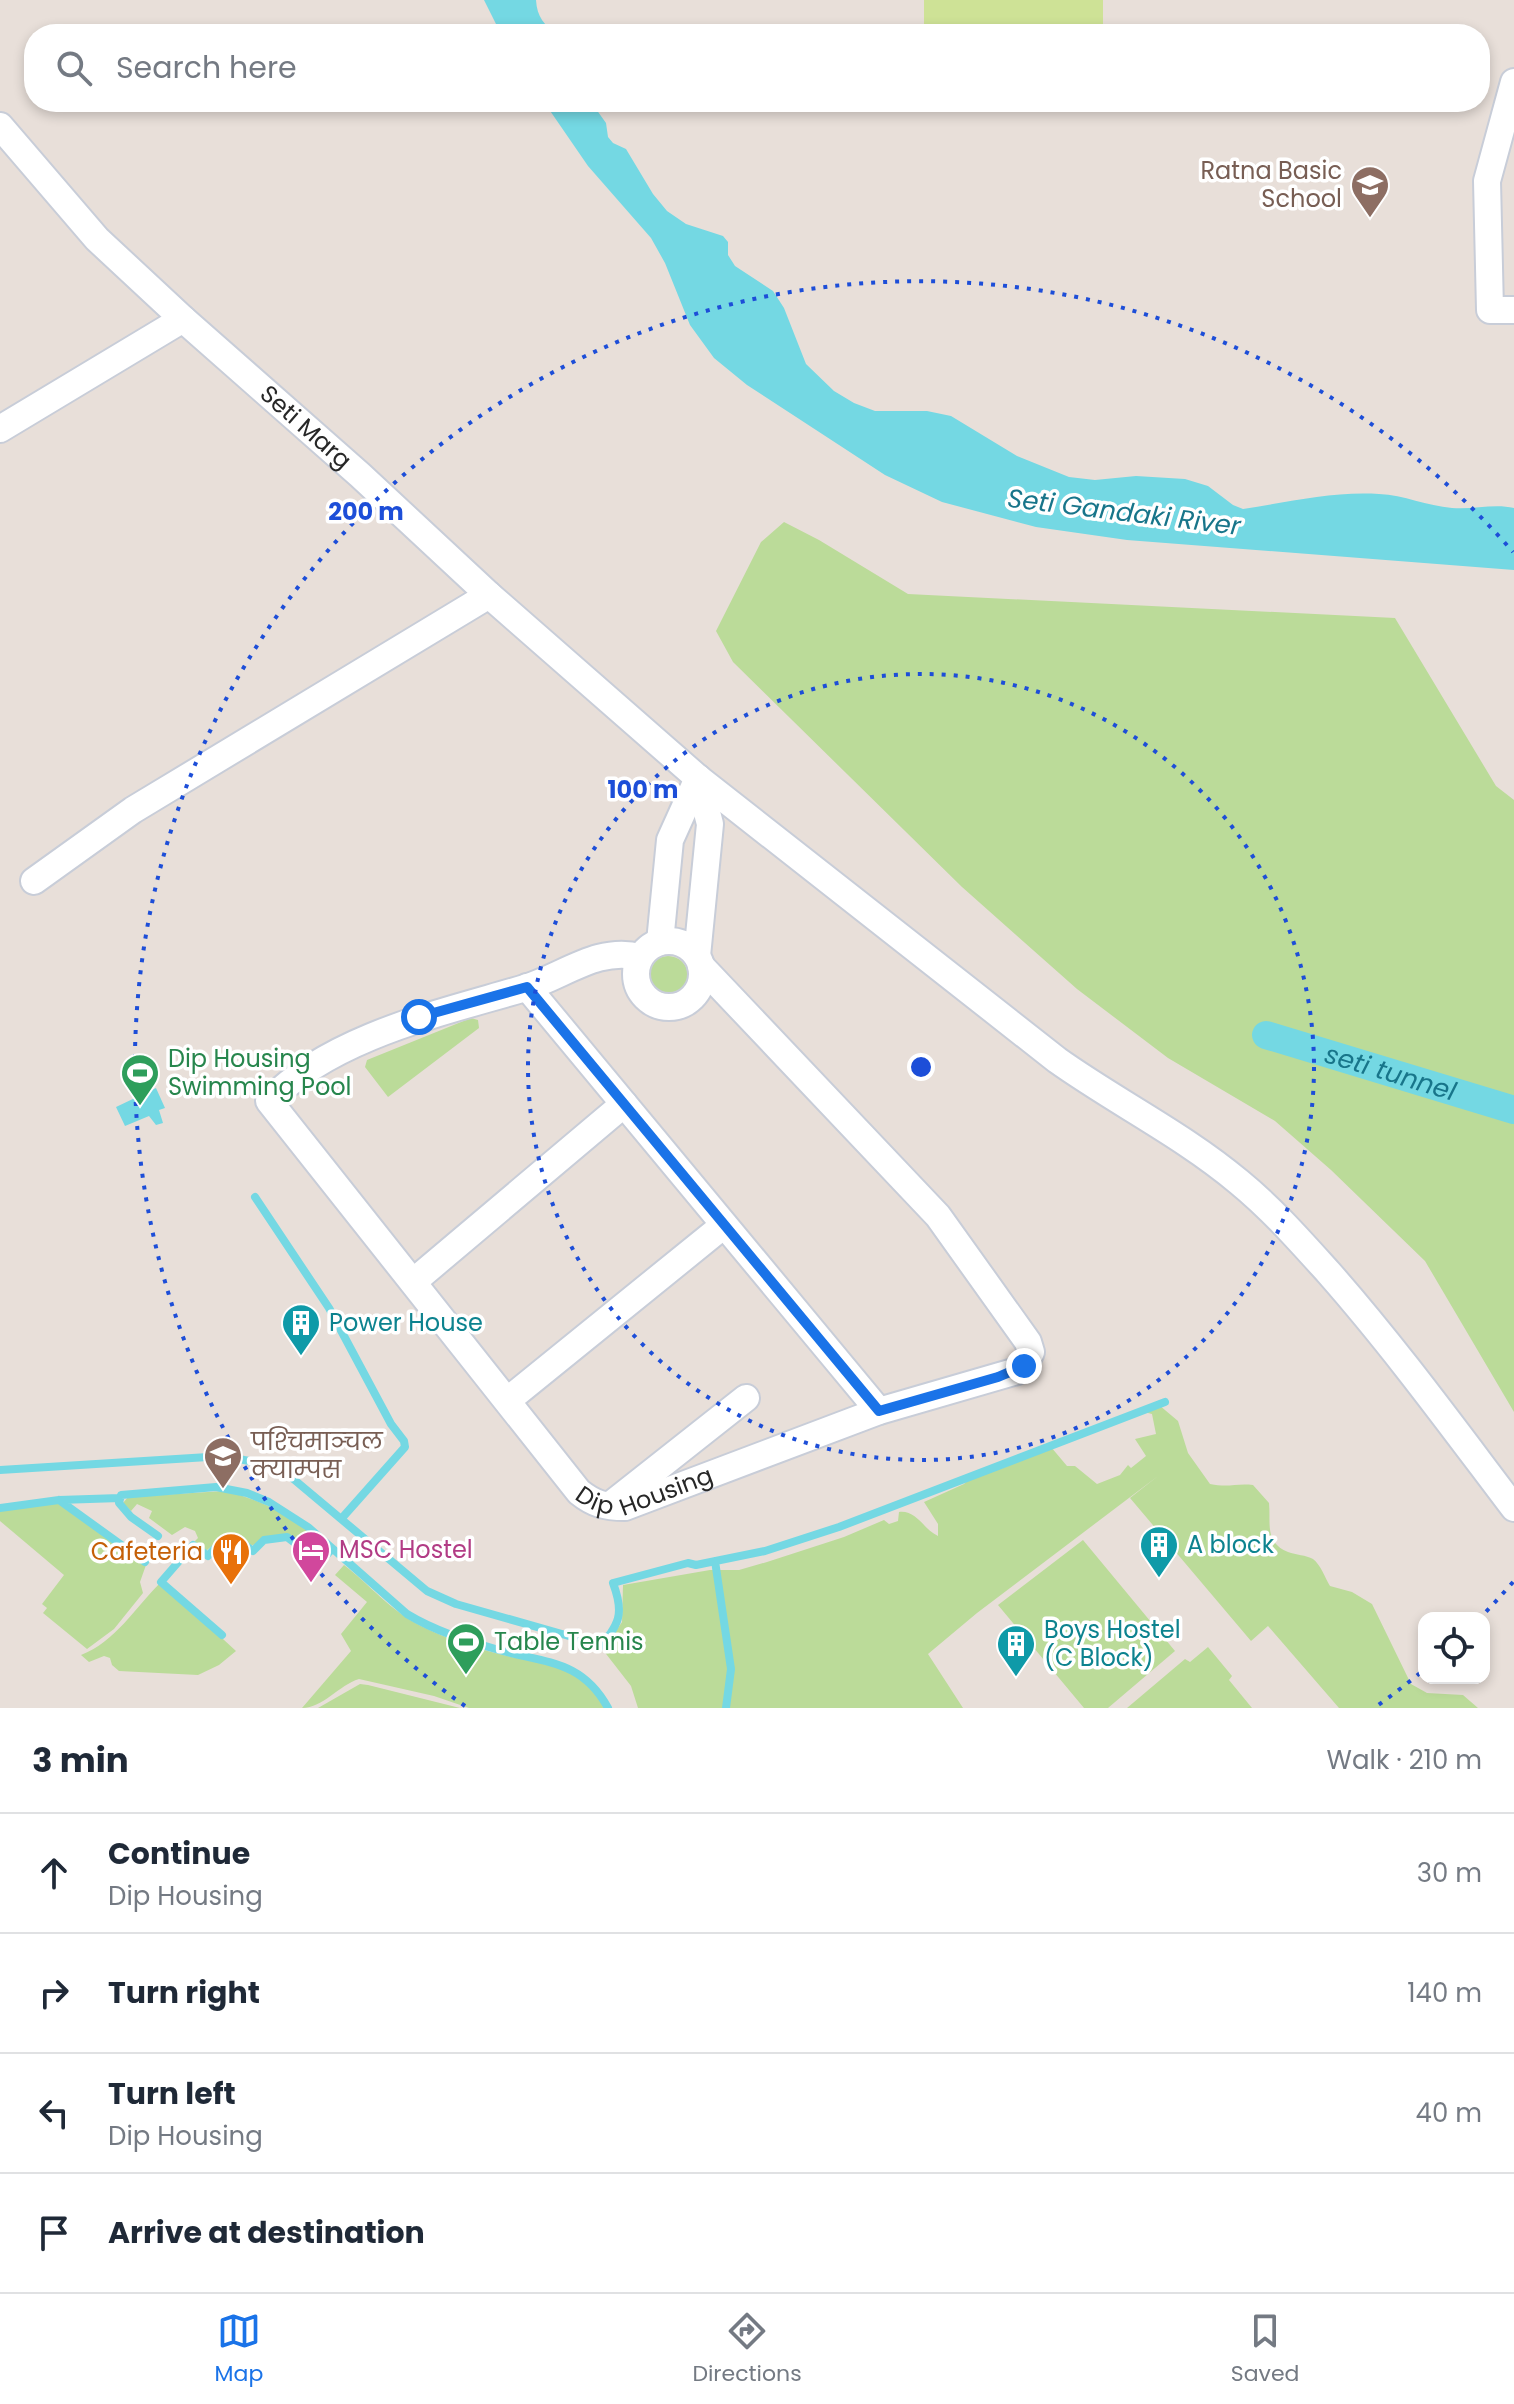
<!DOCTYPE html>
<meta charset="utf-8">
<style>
:root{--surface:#fff;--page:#f2f2f3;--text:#1f2937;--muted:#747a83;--line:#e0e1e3;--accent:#1a73e8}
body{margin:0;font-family:Poppins,"Noto Sans Devanagari",sans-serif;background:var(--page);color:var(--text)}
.controls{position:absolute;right:24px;bottom:24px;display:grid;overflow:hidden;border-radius:16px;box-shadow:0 4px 12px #0003}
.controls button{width:72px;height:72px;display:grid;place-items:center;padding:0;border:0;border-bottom:2px solid var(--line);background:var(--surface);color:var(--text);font:40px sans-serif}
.stop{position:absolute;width:24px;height:24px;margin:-18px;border:6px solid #1a73e8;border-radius:50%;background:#fff}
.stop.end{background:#1a73e8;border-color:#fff;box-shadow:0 2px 8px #0008}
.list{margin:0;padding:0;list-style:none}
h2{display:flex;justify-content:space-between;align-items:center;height:104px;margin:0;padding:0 32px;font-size:34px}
h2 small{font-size:26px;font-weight:400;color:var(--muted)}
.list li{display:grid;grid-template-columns:52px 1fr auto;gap:24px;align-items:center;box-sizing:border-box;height:120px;padding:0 32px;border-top:2px solid var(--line)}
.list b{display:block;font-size:30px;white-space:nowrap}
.list p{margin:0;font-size:26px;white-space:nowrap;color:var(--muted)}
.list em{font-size:26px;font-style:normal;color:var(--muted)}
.icon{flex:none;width:44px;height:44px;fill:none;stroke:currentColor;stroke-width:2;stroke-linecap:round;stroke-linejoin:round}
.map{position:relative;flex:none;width:1514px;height:1708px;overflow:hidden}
.search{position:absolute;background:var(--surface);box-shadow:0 4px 12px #0003;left:24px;right:24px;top:24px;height:88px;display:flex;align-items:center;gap:20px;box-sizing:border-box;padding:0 28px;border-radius:32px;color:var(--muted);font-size:30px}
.sheet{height:584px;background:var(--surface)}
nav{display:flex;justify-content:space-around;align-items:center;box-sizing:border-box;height:112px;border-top:2px solid var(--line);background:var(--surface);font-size:22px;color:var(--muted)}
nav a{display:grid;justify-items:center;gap:4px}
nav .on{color:var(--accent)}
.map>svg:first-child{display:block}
.green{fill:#bbdb99}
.pitch{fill:#cee296}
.water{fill:#74d8e3}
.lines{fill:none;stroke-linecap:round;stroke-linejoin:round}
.stream{stroke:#74d8e3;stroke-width:8}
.canal{stroke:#74d8e3;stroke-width:28}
.street-casing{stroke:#c8cdd8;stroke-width:30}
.street{stroke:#fff;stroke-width:26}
.route{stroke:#1a73e8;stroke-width:10}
.ring{fill:none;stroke:#1d4ed8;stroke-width:4;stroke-dasharray:4 8}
.labels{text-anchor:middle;stroke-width:7;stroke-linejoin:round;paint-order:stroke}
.education-label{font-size:24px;fill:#785e54;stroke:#fff;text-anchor:end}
.street-label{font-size:24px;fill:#272727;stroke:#fff}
.leisure-label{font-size:24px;fill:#27864d;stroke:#fff;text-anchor:start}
.culture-label{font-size:24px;fill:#0d838f;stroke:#fff;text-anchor:start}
.hotel-label{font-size:24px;fill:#b23c85;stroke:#fff;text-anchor:start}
.food-label{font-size:24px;fill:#c56008;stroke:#fff;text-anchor:end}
.water-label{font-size:26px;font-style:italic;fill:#18758a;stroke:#fff}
.centre{fill:#1d4ed8;stroke:#fff;stroke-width:4}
.ring-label{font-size:24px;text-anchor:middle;font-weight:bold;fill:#1d4ed8;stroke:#fff;stroke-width:7;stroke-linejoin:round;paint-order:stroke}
</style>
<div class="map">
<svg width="1514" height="1708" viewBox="0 0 1514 1708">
<rect width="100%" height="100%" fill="#e8dfd9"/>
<path class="green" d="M784 522 819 540 908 594 1395 618 1496 786 1514 800V1412L1425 1261 1331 1170 1275 1121 1168 1058 1077 989 962 887 733 662 716 631 761 542Z
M648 976a20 20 0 1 1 40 0a20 20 0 1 1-40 0Z
M471 1018 478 1020 479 1028 388 1097 365 1067 367 1060Z
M1159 1405 1178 1421 1188 1453 1210 1484C1229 1488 1236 1483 1253 1485L1269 1503C1271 1523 1264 1542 1288 1552 1296 1555 1306 1555 1313 1559 1321 1565 1325 1578 1330 1586L1352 1592 1372 1604 1411 1684 1427 1693 1463 1695 1478 1708H1339L1268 1626 1251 1641 1130 1498 1158 1476 977 1613 928 1654 963 1708H638L631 1686 603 1650 622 1622 623 1585 710 1570H739L767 1562 844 1537 884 1520 889 1524 898 1521 899 1512C917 1510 923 1529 938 1536V1524L924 1502 964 1484 971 1477 1003 1468 1051 1447 1067 1466H1075L1097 1484 1120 1475 1128 1465 1131 1468 1146 1456 1135 1439 1156 1434 1152 1414 1144 1412Z
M224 1491C264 1500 300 1520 329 1549L320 1559 288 1535C282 1536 274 1536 267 1538 257 1541 255 1550 244 1541L214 1544 206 1551 194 1542 198 1538 195 1531 185 1527 172 1535 149 1518 152 1511 137 1504 131 1511 123 1503 128 1497Z
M59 1503 146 1565 140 1582 143 1593 114 1629 87 1649 43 1613 47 1608 42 1604 64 1575 0 1521V1511Z
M1083 1540 1175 1651 1108 1708H1084L998 1605Z
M344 1565C370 1585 391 1611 421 1626 447 1639 478 1649 507 1656 547 1665 584 1667 606 1708H469L434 1696 359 1679C339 1685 323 1708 302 1708L351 1651 341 1634 367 1602 335 1575Z
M161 1582 236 1651 219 1665 198 1675 119 1671 112 1665 110 1658 104 1656 89 1662 81 1655C115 1642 135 1608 161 1582Z
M1208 1647 1232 1676 1229 1680 1252 1708H1127L1185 1659 1190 1662Z
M360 1684 368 1685 460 1708H318Z"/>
<path class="pitch" d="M924 0H1103V34H924Z"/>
<path class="water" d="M484 0H536C537 17 544 25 557 34H501Z
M544 102H591L606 123 608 137 613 143 626 149 653 194 667 211 686 224 723 236 728 242V255L735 266 773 291 784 308 806 364 834 391 854 403 875 411H927L951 416 1017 456 1069 477 1095 480 1136 476 1185 479 1208 486 1233 505 1243 509C1288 502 1334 491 1379 494 1404 495 1427 506 1452 508 1473 510 1494 503 1514 508V570L1127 540 1036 527 942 502 885 475 747 385 714 358 690 325 665 263 651 238 588 166Z
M156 1088 165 1108 159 1110 163 1123 156 1125 149 1116 125 1126 116 1107Z"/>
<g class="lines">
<path class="stream" d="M255 1197 329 1308 391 1424 404 1441 405 1447 342 1518
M0 1470 224 1456 259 1463 291 1477 427 1591 456 1604 576 1638 598 1649C619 1624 625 1615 613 1583L688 1563 696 1565 765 1551 839 1527 1165 1402
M59 1500 145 1562
M0 1508 59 1500 120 1498
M158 1536 131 1517 119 1503 121 1495 216 1487 247 1493 269 1502 308 1527 407 1614C435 1631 467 1641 499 1650 545 1663 582 1660 608 1708
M715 1561 731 1669 726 1708
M222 1635 161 1582 193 1545 208 1556 214 1549 245 1545 253 1551 264 1540 287 1537 320 1562 332 1549"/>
<path class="canal" id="s1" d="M1266 1035 1514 1110"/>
<g class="street-casing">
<g id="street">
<path d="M1514 82 1487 181 1490 310H1514"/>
<path id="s2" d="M0 126 97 239 183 319 360 475 489 595 698 778 1057 1060C1116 1102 1183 1135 1239 1182 1272 1209 1301 1242 1329 1273 1395 1348 1454 1429 1514 1508"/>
<path d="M0 429 183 319"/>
<path d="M34 881 133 810 489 595"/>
<circle cx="669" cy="974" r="33"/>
<path d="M660 942 670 840 698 778"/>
<path d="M697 956 710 824 698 778"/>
<path id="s3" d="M640 957C598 946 564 976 525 988 441 1013 333 1036 269 1101L579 1492C594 1504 605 1507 625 1507L879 1411 1017 1371 1024 1366 1031 1352 1028 1342 938 1216 701 966"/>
<path d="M527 987 879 1411"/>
<path d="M413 1282 624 1104"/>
<path d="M508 1400 724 1225"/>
<path d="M613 1503 746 1398"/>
</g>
</g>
<use href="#street" class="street"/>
</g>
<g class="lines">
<path class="route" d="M419 1017 527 987 879 1411 998 1377 1024 1366"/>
</g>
<g class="ring">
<circle cx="921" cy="1067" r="393"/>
<path d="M1513 1582A785 785 0 0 1 1481 1617M1420 1673A785 785 0 0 1 1377 1706M465 1706A785 785 0 1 1 1513 552"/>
</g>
<defs>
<g id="school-pin" transform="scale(2)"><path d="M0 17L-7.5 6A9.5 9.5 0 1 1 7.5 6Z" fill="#8d6e63" stroke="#fff"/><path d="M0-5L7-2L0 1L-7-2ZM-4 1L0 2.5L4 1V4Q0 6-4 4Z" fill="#fff"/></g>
<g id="stadium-pin" transform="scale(2)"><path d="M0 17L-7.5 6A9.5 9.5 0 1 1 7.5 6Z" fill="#2e9e5b" stroke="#fff"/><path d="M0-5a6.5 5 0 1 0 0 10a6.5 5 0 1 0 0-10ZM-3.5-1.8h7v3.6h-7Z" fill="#fff"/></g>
<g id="building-pin" transform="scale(2)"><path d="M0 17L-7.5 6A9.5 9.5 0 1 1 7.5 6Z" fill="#0f9aa8" stroke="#fff"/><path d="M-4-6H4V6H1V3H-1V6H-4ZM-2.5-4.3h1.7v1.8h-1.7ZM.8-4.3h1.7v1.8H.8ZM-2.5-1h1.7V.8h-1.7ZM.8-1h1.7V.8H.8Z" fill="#fff"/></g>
<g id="university-pin" transform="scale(2)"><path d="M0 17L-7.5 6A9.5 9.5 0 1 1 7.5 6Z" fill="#8d6e63" stroke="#fff"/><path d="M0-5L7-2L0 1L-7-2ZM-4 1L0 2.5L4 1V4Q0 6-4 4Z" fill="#fff"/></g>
<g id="hotel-pin" transform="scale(2)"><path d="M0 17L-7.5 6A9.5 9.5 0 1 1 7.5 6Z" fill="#d1479c" stroke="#fff"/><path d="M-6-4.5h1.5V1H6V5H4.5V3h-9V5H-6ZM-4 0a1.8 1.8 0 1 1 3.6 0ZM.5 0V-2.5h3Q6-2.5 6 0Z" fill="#fff"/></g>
<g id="restaurant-pin" transform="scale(2)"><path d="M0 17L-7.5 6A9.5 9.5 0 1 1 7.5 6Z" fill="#e8710a" stroke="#fff"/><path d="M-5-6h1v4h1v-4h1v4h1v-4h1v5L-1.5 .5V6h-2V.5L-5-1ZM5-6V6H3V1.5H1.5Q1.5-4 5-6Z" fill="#fff"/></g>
</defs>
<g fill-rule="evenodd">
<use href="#school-pin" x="1370" y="185"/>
<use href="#stadium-pin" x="140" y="1073"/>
<use href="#building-pin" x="301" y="1323"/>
<use href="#university-pin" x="223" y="1456"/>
<use href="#building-pin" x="1159" y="1545"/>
<use href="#hotel-pin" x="311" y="1550"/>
<use href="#restaurant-pin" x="231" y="1552"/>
<use href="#stadium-pin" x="466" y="1642"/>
<use href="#building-pin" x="1016" y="1644"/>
</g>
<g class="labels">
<g class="education-label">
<text x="1342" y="179">Ratna Basic<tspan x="1342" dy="28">School</tspan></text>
<text x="251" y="1450" text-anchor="start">पश्‍चिमाञ्‍चल<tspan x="251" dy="28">क्याम्पस</tspan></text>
</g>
<g class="street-label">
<text dy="8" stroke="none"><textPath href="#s2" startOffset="430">Seti Marg</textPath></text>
<text dy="8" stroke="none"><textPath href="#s3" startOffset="974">Dip Housing</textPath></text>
</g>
<g class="leisure-label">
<text x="168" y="1067">Dip Housing<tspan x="168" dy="28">Swimming Pool</tspan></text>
<text x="494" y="1650">Table Tennis</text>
</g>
<g class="culture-label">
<text x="329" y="1331">Power House</text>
<text x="1187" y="1553">A block</text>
<text x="1044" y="1638">Boys Hostel<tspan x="1044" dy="28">(C Block)</tspan></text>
</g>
<g class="hotel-label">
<text x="339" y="1558">MSC Hostel</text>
</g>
<g class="food-label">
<text x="203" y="1560">Cafeteria</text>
</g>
<g class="water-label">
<text transform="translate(1124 512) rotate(7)" y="9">Seti Gandaki River</text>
<text dy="9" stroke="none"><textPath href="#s1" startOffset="130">seti tunnel</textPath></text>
</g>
</g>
<circle cx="921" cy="1067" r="12" class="centre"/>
<g class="ring-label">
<text x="366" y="520">200 m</text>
<text x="643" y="798">100 m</text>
</g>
</svg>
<div class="controls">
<button><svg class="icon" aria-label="locate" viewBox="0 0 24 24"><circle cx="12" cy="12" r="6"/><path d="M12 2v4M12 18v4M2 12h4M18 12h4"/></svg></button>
</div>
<div class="stop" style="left:419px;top:1017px"></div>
<div class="stop end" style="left:1024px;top:1366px"></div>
<div class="search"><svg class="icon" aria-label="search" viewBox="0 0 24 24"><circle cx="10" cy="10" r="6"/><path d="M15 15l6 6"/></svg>Search here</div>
</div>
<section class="sheet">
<h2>3 min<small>Walk · 210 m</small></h2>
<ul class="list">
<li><svg class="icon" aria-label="ahead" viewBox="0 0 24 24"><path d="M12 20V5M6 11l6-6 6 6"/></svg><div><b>Continue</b><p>Dip Housing</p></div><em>30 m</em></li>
<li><svg class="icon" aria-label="right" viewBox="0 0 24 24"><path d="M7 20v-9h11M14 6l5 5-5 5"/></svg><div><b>Turn right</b></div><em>140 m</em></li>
<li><svg class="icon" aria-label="left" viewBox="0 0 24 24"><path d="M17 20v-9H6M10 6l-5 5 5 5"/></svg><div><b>Turn left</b><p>Dip Housing</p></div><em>40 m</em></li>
<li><svg class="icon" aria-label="arrive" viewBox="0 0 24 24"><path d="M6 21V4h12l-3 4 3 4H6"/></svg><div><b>Arrive at destination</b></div></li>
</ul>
</section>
<nav>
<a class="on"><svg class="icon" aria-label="map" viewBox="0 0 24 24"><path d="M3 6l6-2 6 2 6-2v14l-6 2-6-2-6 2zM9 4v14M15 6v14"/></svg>Map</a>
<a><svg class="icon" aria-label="directions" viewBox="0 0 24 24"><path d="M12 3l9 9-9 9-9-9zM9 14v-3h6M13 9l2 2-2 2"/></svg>Directions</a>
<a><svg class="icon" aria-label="saved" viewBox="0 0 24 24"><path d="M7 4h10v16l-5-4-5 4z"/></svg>Saved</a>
</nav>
